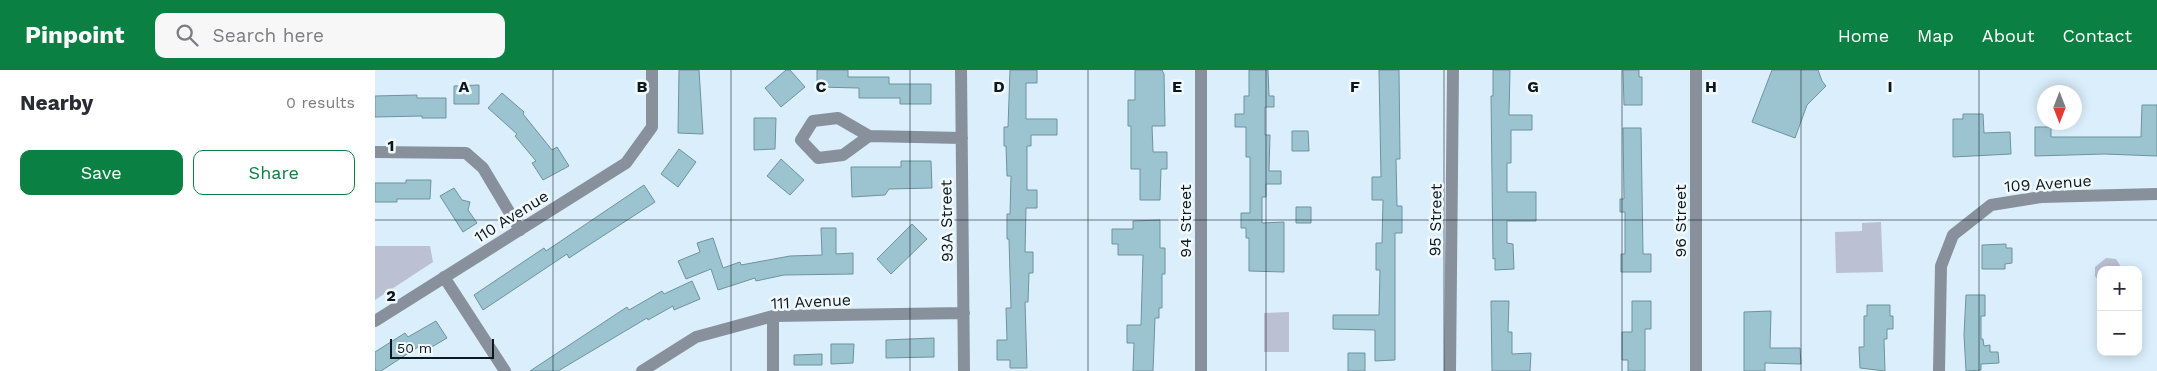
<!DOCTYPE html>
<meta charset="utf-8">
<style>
:root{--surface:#fff;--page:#f7f7f7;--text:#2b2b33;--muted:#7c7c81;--line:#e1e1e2;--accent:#0b8043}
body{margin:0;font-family:"Work Sans",sans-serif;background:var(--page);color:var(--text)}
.controls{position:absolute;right:15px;bottom:15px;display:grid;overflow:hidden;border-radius:10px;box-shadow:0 2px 12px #0003}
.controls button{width:45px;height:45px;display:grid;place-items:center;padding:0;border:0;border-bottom:1px solid var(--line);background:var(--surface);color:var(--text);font:25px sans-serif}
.compass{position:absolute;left:1662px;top:15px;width:45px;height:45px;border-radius:50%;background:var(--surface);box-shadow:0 2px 12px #0003;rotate:180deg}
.scale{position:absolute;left:15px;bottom:12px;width:104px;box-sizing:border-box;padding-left:5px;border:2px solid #0c1820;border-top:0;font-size:14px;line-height:18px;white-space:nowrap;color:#0c1820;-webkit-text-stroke:4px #f2f9fd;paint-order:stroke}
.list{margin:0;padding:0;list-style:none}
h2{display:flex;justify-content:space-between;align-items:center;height:65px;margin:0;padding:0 20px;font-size:21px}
h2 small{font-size:16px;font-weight:400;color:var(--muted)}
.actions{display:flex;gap:10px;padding:15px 20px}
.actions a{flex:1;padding:11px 0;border:1px solid var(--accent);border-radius:10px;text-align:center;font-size:18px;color:var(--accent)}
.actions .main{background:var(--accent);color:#fff}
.icon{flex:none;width:28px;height:28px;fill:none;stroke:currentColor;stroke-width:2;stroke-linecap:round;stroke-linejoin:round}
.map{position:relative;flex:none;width:1782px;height:301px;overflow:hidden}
header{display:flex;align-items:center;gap:30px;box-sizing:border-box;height:70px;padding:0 25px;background:var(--accent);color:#fff}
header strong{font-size:24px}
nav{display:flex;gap:28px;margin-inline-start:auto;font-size:18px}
.search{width:350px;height:45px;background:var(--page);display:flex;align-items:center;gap:12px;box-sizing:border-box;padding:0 18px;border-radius:10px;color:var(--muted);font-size:19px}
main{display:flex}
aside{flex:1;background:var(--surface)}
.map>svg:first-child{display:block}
.green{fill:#bbc0d2}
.building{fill:#9cc4d0;stroke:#6d939f}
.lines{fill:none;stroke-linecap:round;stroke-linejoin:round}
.minor{stroke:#87909b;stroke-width:12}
.grid{fill:none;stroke:#0c1820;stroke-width:1;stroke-opacity:0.55}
.labels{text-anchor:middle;stroke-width:5;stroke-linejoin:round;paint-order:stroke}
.street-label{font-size:16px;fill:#0c1820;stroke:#f2f9fd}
.grid-label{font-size:16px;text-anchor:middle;font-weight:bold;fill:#0c1820;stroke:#f2f9fd;stroke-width:5;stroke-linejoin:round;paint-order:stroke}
</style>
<header>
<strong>Pinpoint</strong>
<div class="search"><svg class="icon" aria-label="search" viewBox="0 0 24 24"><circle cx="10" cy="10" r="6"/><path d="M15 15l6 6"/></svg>Search here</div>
<nav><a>Home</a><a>Map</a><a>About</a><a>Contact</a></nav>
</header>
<main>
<aside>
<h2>Nearby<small>0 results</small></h2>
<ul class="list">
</ul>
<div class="actions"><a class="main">Save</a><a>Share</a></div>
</aside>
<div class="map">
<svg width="1782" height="301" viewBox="0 0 1782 301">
<rect width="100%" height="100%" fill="#daeefb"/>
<path class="green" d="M1506 152 1508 202 1461 203 1460 162 1487 161V153Z
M0 176H55L58 192 0 230Z
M1731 188 1741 189 1748 200H1726V214L1720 206V197Z
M914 242V282H889V243Z"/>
<path class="building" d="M304 0H324L328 64 303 63Z
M411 0H415L430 17 406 37 390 18Z
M442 0H473V7H514V14H556V34H525V28H484V18L442 17Z
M635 0H662V13H651V49H682V65H656V76H652V120H662V138H651L650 182H658V203H654L653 232H650L652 298H635V290H622V270H632L631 238H636L634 169H632V144H635L636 106H632L631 76H629V57H633Z
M760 0H787L789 4 790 56H777L778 82H792V99H786L785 130H765V99H756V56H753V30H760Z
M874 0H893L894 26H899V37H890V65H895L894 101H906V114H891V127H887V153L909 152V202L874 201V168H871V158H866V143H875V87H871V57H860V44H869V26H874Z
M1004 0H1024L1025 89H1021L1022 136H1027V163H1020V290L1000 291V260L958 259V245H1004L1005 200H1001V173H1007L1008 130H997V107H1006Z
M1118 0H1135L1134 45H1157V60H1136V93H1132V122H1161V151H1132V173L1138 174 1139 199 1120 200V188L1118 189 1116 26H1118Z
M1248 0H1264V7H1267V35H1249Z
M1397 0H1443L1447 11 1451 16 1432 35 1420 68 1377 52Z
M104 15V34H79V16Z
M127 23 149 42 148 44 177 80 182 77 194 96 168 110 157 93 161 91 140 66 142 64 113 38Z
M42 25V28H71V48H47V46L0 47V26Z
M1767 35H1782V86L1729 84 1660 86V57H1676V67H1766Z
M1588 44H1608L1609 63 1635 62 1636 84 1578 87V49H1588Z
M379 48H401L400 79 379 80Z
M1248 58H1266L1268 184H1276V202H1246V184H1250V142H1245V129H1249Z
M917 61H933L934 81H917Z
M304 79 321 92 303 117 286 104Z
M406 89 429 110 415 125 392 106Z
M526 91H556L557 118 514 119 510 125 477 127 476 97H526Z
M31 110H56L55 129H22V132H0V113H31Z
M269 115 280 132 194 188 192 184 108 240 99 225 169 178 171 181Z
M79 118 87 130 95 132 93 140 102 153 88 162 65 126Z
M921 137H936V153H921Z
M785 150V178H790V204H787V238H784V248H780L778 301H758L759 273H752V255H766L768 185H743V174H737V159H758V151Z
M537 154 552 169 516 204 502 189Z
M446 158H461V184L478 183V204L409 205 381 211 380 208 343 220 336 199 311 209 303 191 325 182 322 173 338 168 348 198 365 192 366 195 415 186 447 185Z
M1631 174V178H1637V193L1630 194V199H1607V175Z
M317 211 325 229 299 240 298 236 273 250 272 248 183 301H155L252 237 254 240 287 221 289 224Z
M1591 225H1610V246H1606V269H1608L1609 276 1615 275V282H1623L1624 293 1606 294V300L1591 301 1589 265Z
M1116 231H1134L1133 262H1137V284L1156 283 1155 301H1117Z
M1257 231H1276V259H1270V301H1253V290H1247V262H1257Z
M1492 235H1515V246H1518V259H1512V269H1509L1510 301 1485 298 1484 277H1489V246H1492Z
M1396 241 1395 278H1425L1426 294 1390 293V301H1369V242Z
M61 251 72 268 50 281 46 275 6 301H0V282L30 263 33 267Z
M559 268V287L511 288V270Z
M456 274H479L478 293 456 294Z
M973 283H990V301H973Z
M447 284V295H419V285Z"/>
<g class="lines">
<path class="minor" d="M586 0 589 301
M826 0V301
M1321 0V301
M494 66 468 85 443 88 426 70 438 51 463 48 494 66 587 68
M0 82 91 83 108 98 145 160
M69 207 130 301
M0 251 251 93 277 57V0
M267 301 321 267 398 246 589 243
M398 301V246
M1075 301 1078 0
M1564 301 1566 196 1578 165 1616 135 1666 127 1782 124"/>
</g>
<path class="grid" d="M178 0V301M356 0V301M535 0V301M713 0V301M891 0V301M1069 0V301M1247 0V301M1426 0V301M1604 0V301M0 150H1782"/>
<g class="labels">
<g class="street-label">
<text transform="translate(1673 113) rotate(-4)" y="6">109 Avenue</text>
<text transform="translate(136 146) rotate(-32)" y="6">110 Avenue</text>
<text transform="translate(1060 150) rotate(-89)" y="6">95 Street</text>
<text transform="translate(571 151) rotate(-91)" y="6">93A Street</text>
<text transform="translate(810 151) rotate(-90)" y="6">94 Street</text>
<text transform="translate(1305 151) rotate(-90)" y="6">96 Street</text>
<text transform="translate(436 231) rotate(-3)" y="6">111 Avenue</text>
</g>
</g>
<g class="grid-label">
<text x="89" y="22">A</text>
<text x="267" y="22">B</text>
<text x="446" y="22">C</text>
<text x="624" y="22">D</text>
<text x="802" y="22">E</text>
<text x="980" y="22">F</text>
<text x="1158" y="22">G</text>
<text x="1336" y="22">H</text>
<text x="1515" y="22">I</text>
<text x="16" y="81">1</text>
<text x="16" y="231">2</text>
</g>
</svg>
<div class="controls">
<button>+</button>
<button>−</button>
</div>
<svg class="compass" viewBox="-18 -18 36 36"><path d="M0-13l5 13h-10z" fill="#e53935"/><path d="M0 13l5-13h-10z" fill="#7c7c81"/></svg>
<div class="scale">50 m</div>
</div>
</main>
